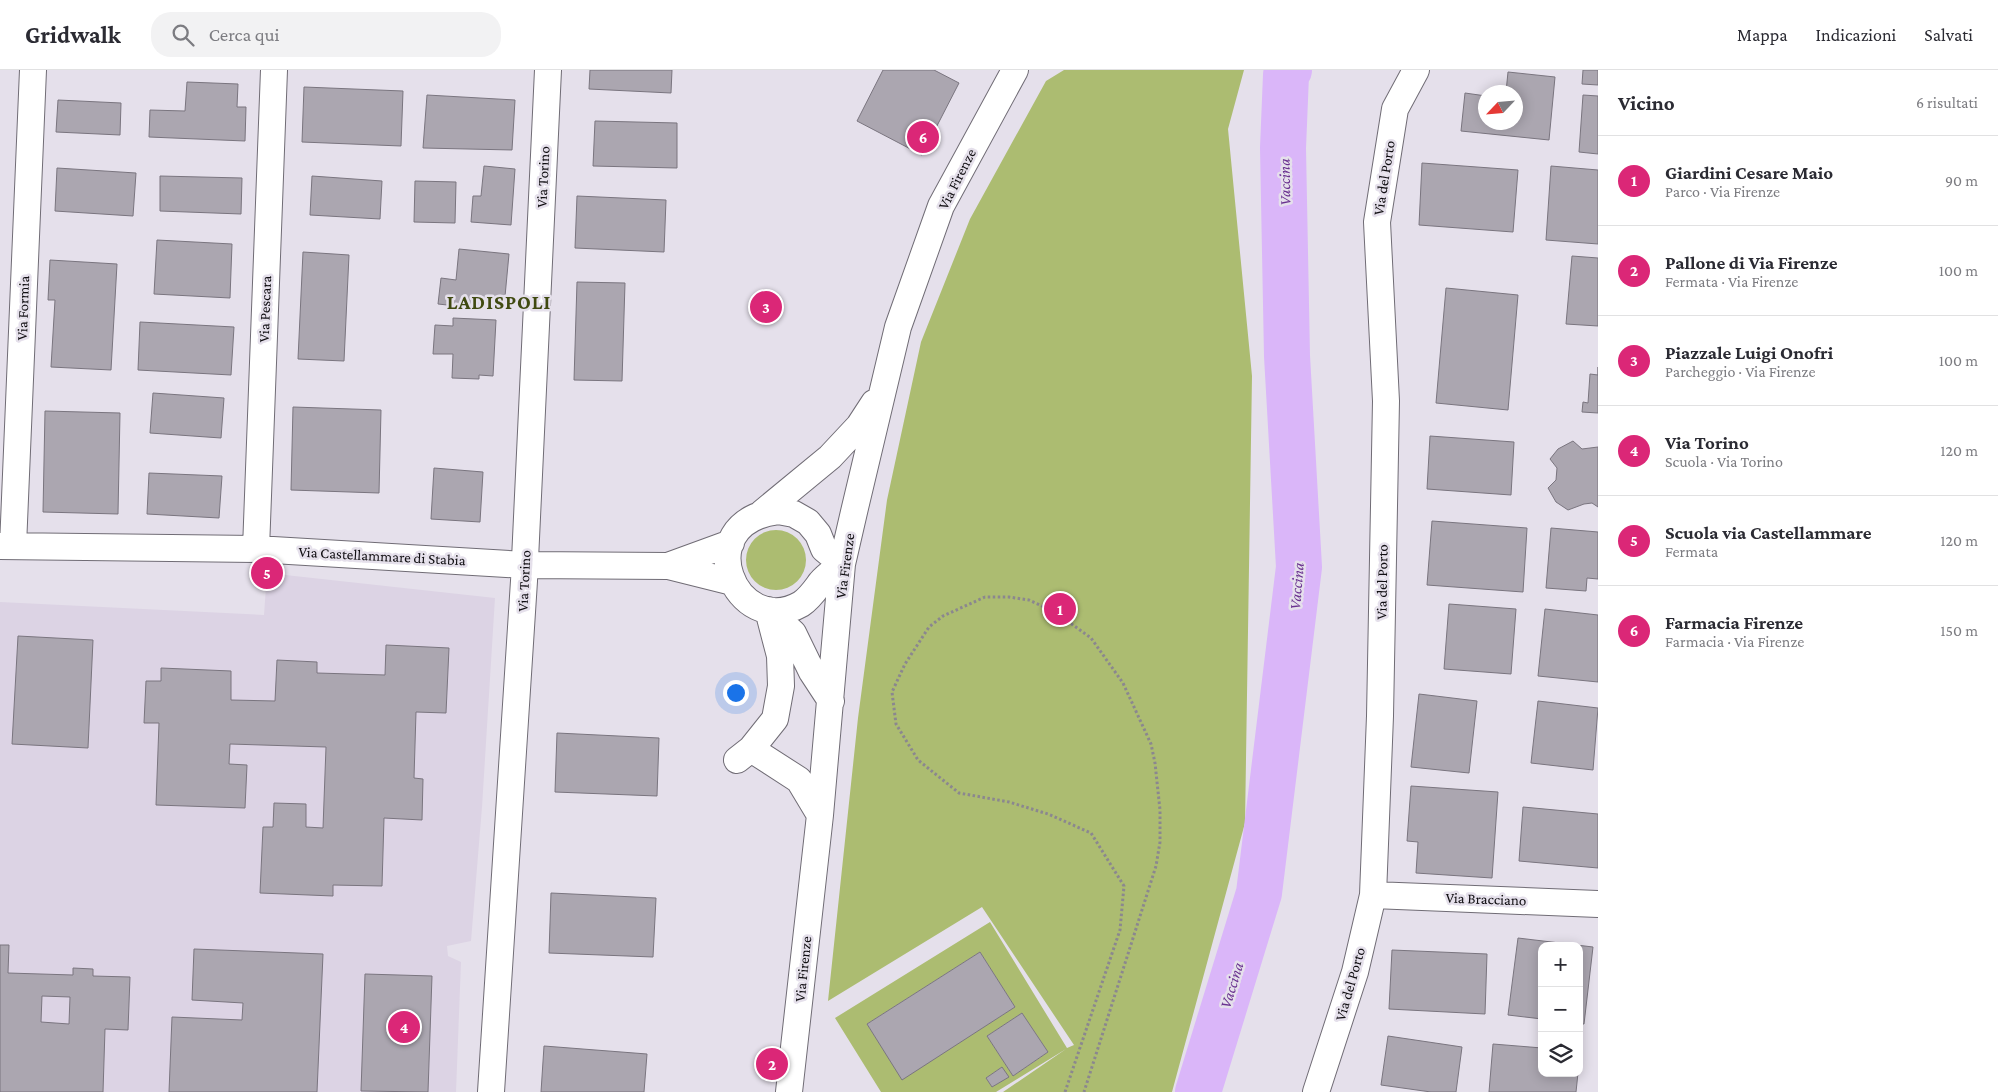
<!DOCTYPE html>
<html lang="it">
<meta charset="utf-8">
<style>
:root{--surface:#fff;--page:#f2f2f3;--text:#2b2b33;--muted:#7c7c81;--line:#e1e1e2;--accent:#db2777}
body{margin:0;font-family:"Crimson Pro",serif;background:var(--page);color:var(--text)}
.controls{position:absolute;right:15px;bottom:15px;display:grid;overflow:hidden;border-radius:10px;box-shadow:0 2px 12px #0003}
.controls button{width:45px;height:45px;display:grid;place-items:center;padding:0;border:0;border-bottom:1px solid var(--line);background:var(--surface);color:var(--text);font:25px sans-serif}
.compass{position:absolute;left:1478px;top:15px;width:45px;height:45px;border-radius:50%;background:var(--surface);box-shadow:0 2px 12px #0003;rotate:244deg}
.you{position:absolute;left:735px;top:622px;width:18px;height:18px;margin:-12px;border:4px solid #fff;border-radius:50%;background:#1a73e8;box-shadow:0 0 0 8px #1a73e833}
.badge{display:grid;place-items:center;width:32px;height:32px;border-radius:50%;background:var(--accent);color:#fff;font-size:16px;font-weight:700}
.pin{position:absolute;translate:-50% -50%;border:2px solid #fff;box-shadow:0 1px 5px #0006}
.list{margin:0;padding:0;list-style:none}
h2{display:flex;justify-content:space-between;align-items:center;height:65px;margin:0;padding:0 20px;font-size:21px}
h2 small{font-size:16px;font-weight:400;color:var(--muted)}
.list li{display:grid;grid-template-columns:32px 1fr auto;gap:15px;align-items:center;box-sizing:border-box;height:90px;padding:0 20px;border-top:1px solid var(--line)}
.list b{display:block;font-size:19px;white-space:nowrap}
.list p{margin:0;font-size:16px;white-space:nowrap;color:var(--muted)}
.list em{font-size:16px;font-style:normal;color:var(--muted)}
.icon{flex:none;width:28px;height:28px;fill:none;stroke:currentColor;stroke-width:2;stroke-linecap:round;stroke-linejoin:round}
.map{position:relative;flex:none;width:1598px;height:1022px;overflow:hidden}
header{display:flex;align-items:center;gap:30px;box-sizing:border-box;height:70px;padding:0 25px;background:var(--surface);border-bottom:1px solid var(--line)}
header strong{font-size:24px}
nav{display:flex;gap:28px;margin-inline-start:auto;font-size:18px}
.search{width:350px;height:45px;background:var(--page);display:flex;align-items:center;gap:12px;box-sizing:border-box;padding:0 18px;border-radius:20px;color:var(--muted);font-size:19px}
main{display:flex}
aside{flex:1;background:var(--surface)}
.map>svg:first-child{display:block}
.built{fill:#dcd3e4}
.green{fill:#acbc71;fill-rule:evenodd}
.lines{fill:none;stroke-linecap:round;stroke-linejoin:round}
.river{stroke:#dab6f9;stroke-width:46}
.building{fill:#aba6b0;stroke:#7a757f;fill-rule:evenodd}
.minor-casing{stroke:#706c75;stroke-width:28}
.path{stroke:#8b878f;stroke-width:3;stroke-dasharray:2.5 2.5;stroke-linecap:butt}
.minor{stroke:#fff;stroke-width:26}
.labels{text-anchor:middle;stroke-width:5;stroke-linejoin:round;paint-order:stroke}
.street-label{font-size:15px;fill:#100e12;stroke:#e5e0eb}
.water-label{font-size:16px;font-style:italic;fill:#6a3290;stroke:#e5e0eb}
.district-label{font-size:20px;font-weight:bold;letter-spacing:1px;fill:#404a11;stroke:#e5e0eb}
</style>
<header>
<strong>Gridwalk</strong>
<div class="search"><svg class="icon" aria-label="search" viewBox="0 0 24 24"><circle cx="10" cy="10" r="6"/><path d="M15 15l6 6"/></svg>Cerca qui</div>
<nav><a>Mappa</a><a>Indicazioni</a><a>Salvati</a></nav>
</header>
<main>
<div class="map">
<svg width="1598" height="1022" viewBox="0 0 1598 1022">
<rect width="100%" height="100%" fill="#e5e0eb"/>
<path class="built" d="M267 503 495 528 482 737 471 871 447 876 448 886 461 892 456 1022H0V532L264 545Z"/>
<path class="green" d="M1064 0H1244L1228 59 1252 306 1245 753 1172 1022H1003L1066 979 996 1022H881L835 948 990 852 1067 978 1074 975 982 837 828 931 858 648 887 430 921 272 970 149 1046 11ZM980 882 1015 937 902 1009 867 954ZM1022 943 1048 982 1013 1006 987 966ZM1002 997 1008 1007 992 1017 986 1008Z
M746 490a30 30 0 1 1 60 0a30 30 0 1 1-60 0Z"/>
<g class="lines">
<path class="river" d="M1198 1022 1259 823 1299 497 1287 286 1283 78 1286 5 1289 0"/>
</g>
<path class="building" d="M590 0H672L671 23 589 19Z
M883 0H934L959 13 922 85 857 51Z
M1583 0H1598V15L1582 14Z
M1508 2 1555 7 1549 70 1461 61 1465 23 1486 26V52H1516V22H1506Z
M187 12 238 14 237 37H246L245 71 149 67 150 40 185 41Z
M304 17 403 21 401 76 302 72Z
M427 25 515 30 512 80 423 78Z
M1583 25 1598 26V84L1579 82Z
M58 30 121 33 120 65 56 62Z
M595 51 677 53V98L593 96Z
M1422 93 1518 100 1513 162 1419 155Z
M484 96 515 99 511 155 471 152 473 126H481Z
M1551 96 1598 100V174L1546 170Z
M57 98 136 103 133 146 55 141Z
M160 106 242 108 241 144 160 141Z
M312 106 382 111 380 149 310 145Z
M415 111 456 112 455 153 414 152Z
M577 126 666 130 664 182 575 178Z
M157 170 232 174 230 228 154 224Z
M459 179 509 184 504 237 475 235V238L438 234 441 208 456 210Z
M303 182 349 185 344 291 298 289Z
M1572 186 1598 188V256L1566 254Z
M50 190 117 194 111 300 51 297 55 230H48Z
M577 212 625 213 622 311 574 310Z
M1446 218 1518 225 1508 340 1436 333Z
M453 248 496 250 493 306 479 305V309L452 308 453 284H433L435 255 453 256Z
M140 252 234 257 231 305 138 300Z
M1598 297V343L1582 342 1583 332 1588 333 1590 304 1598 305Z
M153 323 224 328 221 368 150 363Z
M293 337 381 340 379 423 291 420Z
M45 341 120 343 118 444 43 442Z
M1430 366 1514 372 1511 425 1427 419Z
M1573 371 1582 379 1598 377V437L1592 433 1584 434 1568 440 1556 432 1548 418 1556 410 1557 398 1550 389 1558 379Z
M434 398 483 402 480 452 431 449Z
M149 403 222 406 219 448 147 444Z
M1432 451 1527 458 1523 522 1427 515Z
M1551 458 1598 462V509L1587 508 1586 521 1546 518Z
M1449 534 1516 539 1511 604 1444 599Z
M1545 539 1598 545V612L1538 606Z
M18 566 93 570 88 678 12 674Z
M386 575 449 578 446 643 416 642 414 708 423 709 422 750 384 748 382 816 333 815V826L260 823 263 757H273L274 733 306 734V757L323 758 326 677 230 674 229 694 247 695 245 738 156 735 159 653H144L146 611H161V598L231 601V630L275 631 277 590 317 592V603L385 605Z
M1419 624 1477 631 1469 703 1411 697Z
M1538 631 1598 638 1593 700 1531 693Z
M557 663 659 668 657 726 555 722Z
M1411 716 1498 722 1492 808 1416 803 1418 772 1407 771Z
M1523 737 1598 744V798L1519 791Z
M551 823 656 828 653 887 549 883Z
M1518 868 1593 877 1584 954H1579V876H1542V949L1508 945Z
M0 875H9L8 903 73 905V898L93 899V906L130 907 128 960 105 959 103 1022H0ZM42 926 70 927 69 954 41 952Z
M194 879 323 884 317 1022H169L172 947 242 950 243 933 192 930Z
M1392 880 1487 884 1485 944 1389 939Z
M980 882 1015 937 902 1010 867 954Z
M365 904 432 906 428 1022 361 1021Z
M1022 943 1048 982 1013 1006 987 966Z
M1388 966 1462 977 1456 1022H1431L1381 1015Z
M1493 974 1542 978V1003H1578L1576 1022H1489Z
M544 976 647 984 644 1022H541Z
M1002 997 1009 1007 992 1017 986 1008Z"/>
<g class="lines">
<g class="minor-casing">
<path id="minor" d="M778 441 794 444 808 452 818 464 824 479 842 494C835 500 827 505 821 512 815 520 810 528 801 534 736 571 686 453 778 441Z
M762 443 830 387 859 356 874 333
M0 476 256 479 525 495 668 496 732 512
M13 476 33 0
M256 479 274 0
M668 496 731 473
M768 540 793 563 812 602 831 631
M751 679 799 710 820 745
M737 690 751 679 775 649 781 616 780 586 768 540
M1373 825 1598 834
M491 1022 524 511 548 0
M789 1022 820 745 842 494 854 442 898 257 941 136 1015 0
M1316 1022 1355 902 1373 825 1380 646 1386 331 1377 152 1395 39 1416 0"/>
</g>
<path class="path" d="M1065 1022 1120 860 1124 816 1091 763 1048 744 1009 732 959 723 918 690 896 654 892 622 905 594 929 557 943 546 985 527H1009L1029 530 1055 542 1091 568 1123 613 1151 674 1155 693 1160 740V772L1156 796 1084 1022"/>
<use href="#minor" class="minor"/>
</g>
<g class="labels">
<g class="street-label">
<text transform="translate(543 107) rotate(-87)" y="5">Via Torino</text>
<text transform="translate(1384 108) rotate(-81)" y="5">Via del Porto</text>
<text transform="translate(957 109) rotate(-63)" y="5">Via Firenze</text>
<text transform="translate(23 238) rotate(-88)" y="5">Via Formia</text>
<text transform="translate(265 239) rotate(-88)" y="5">Via Pescara</text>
<text transform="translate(382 486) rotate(3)" y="5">Via Castellammare di Stabia</text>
<text transform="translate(845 496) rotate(-82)" y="5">Via Firenze</text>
<text transform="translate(524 511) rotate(-87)" y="5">Via Torino</text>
<text transform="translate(1382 512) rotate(-89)" y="5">Via del Porto</text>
<text transform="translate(1486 829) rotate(2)" y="5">Via Bracciano</text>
<text transform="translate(803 899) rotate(-84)" y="5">Via Firenze</text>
<text transform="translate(1350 914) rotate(-74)" y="5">Via del Porto</text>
</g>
<g class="water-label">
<text transform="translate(1284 112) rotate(-91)" y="6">Vaccina</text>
<text transform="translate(1296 516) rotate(-85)" y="6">Vaccina</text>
<text transform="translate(1231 915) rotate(-73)" y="6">Vaccina</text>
</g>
<g class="district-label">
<text x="499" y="239">LADISPOLI</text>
</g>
</g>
</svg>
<div class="controls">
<button>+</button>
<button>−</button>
<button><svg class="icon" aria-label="layers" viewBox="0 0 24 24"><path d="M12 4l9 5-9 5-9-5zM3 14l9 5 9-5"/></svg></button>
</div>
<svg class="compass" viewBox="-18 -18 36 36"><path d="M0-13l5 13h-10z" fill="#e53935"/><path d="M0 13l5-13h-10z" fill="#7c7c81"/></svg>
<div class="you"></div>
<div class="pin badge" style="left:1060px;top:539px">1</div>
<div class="pin badge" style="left:772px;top:994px">2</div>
<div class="pin badge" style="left:766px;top:237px">3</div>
<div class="pin badge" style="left:404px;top:957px">4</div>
<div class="pin badge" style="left:267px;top:503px">5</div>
<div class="pin badge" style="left:923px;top:67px">6</div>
</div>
<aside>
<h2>Vicino<small>6 risultati</small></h2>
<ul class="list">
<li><span class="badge">1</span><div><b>Giardini Cesare Maio</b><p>Parco · Via Firenze</p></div><em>90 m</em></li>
<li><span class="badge">2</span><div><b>Pallone di Via Firenze</b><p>Fermata · Via Firenze</p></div><em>100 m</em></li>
<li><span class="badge">3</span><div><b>Piazzale Luigi Onofri</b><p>Parcheggio · Via Firenze</p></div><em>100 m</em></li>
<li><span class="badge">4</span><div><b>Via Torino</b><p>Scuola · Via Torino</p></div><em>120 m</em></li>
<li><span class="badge">5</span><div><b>Scuola via Castellammare</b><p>Fermata</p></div><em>120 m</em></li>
<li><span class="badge">6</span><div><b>Farmacia Firenze</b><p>Farmacia · Via Firenze</p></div><em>150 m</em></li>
</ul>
</aside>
</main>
